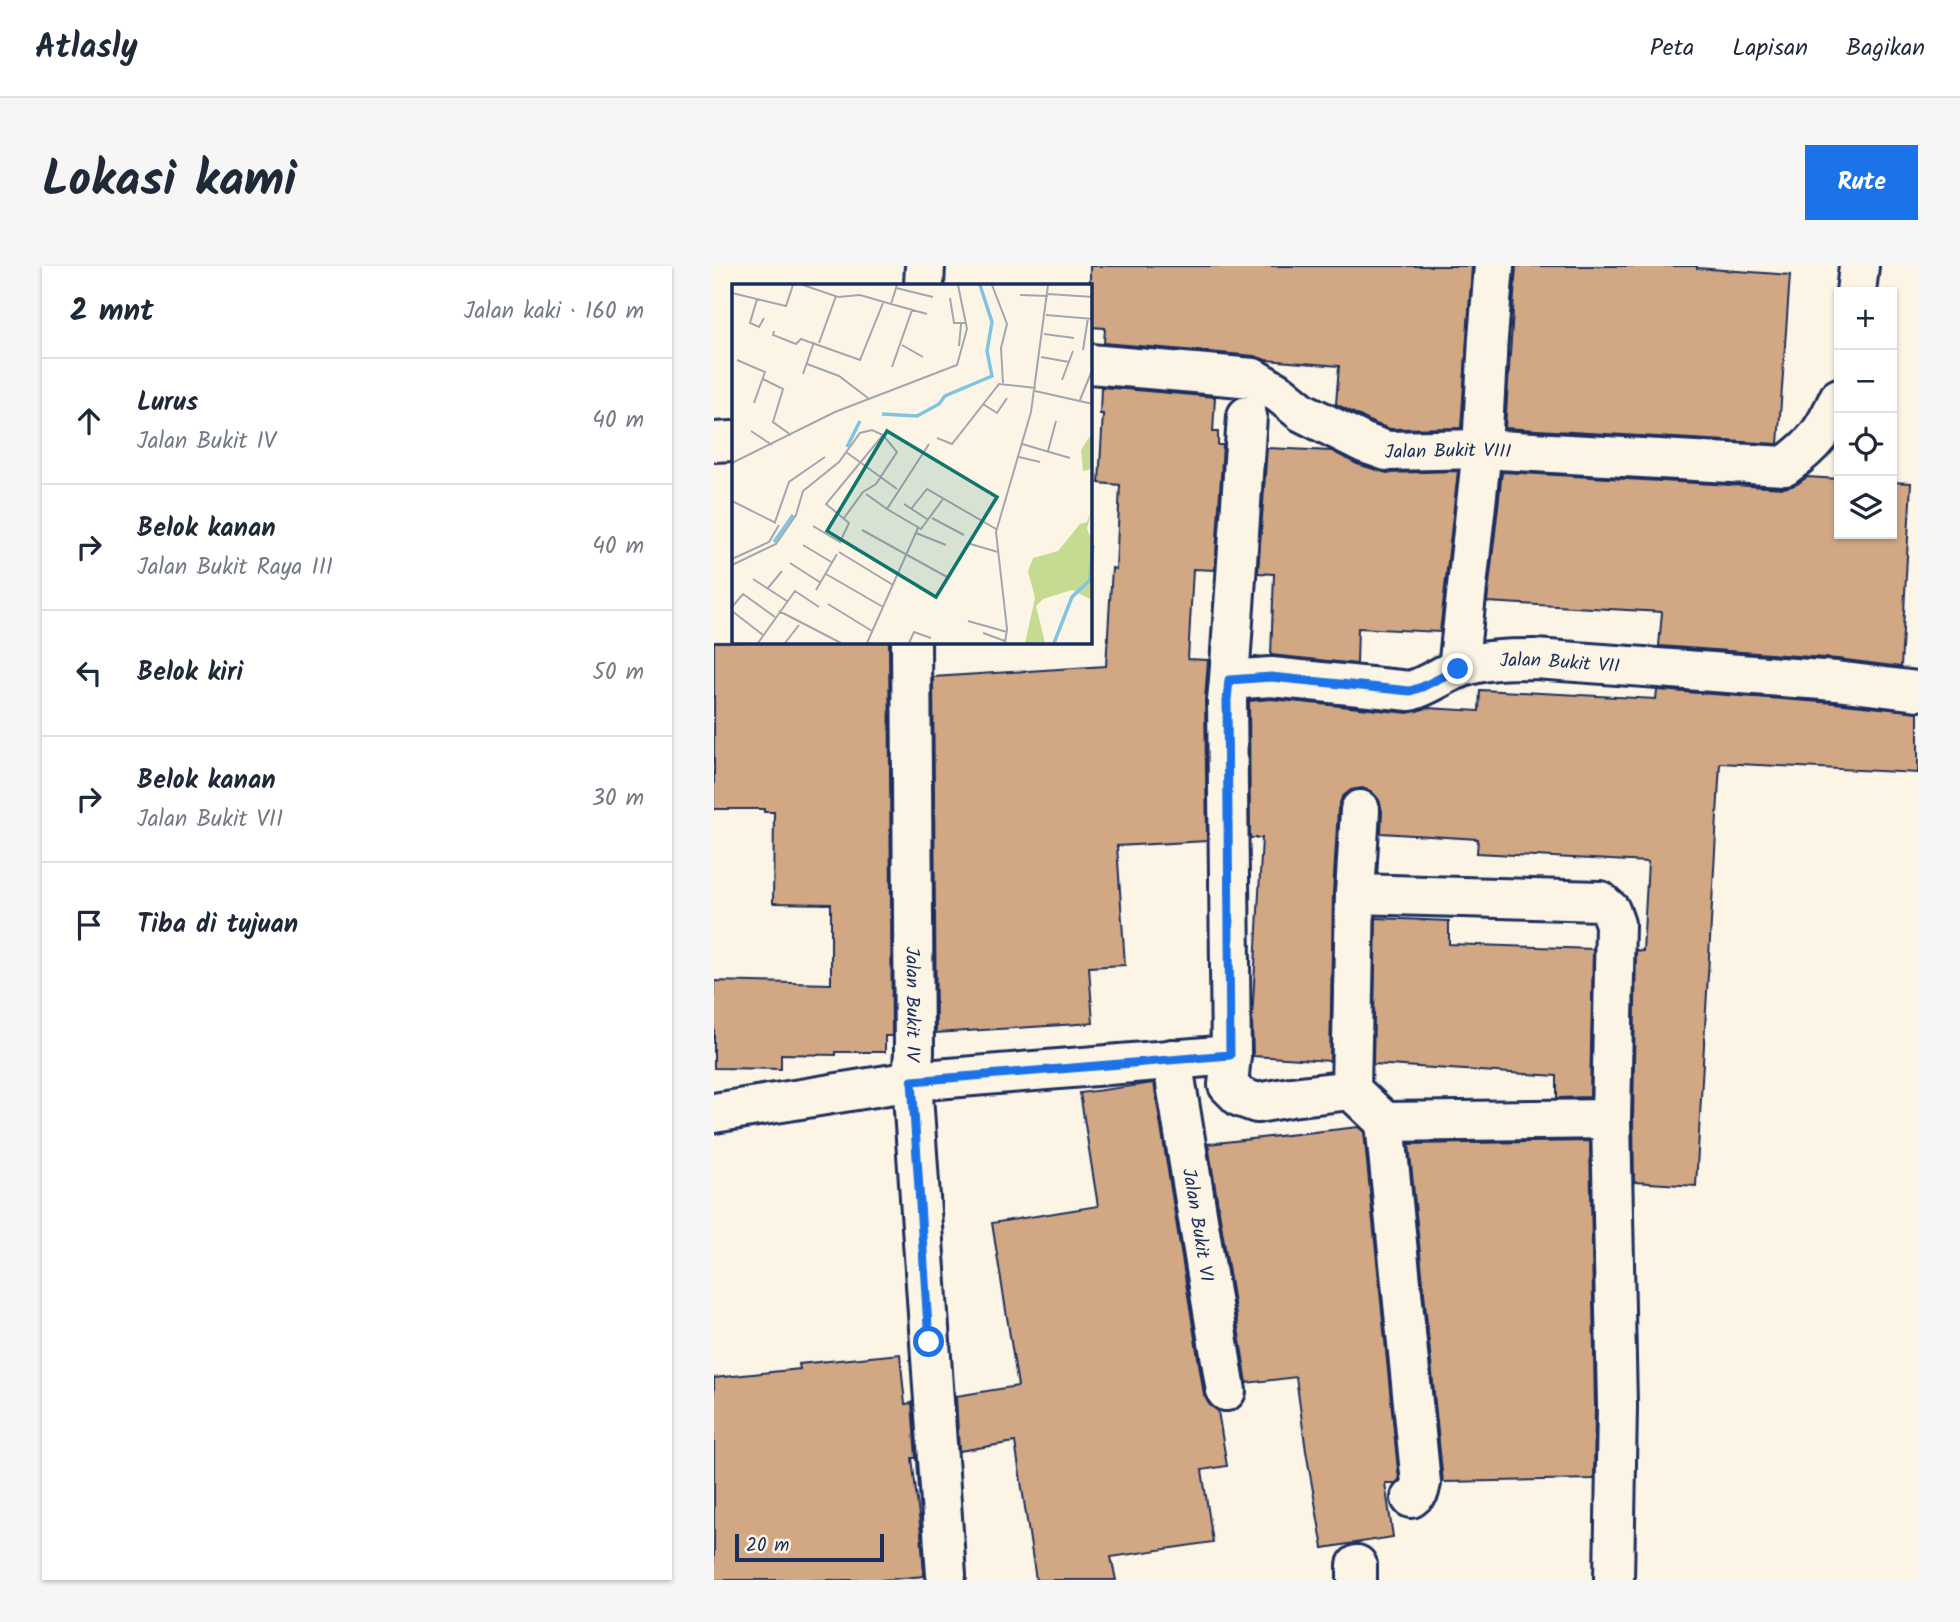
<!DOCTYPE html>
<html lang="id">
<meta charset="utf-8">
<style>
:root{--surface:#fff;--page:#f6f6f7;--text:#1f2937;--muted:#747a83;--line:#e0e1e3;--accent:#1a73e8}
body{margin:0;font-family:Kalam,sans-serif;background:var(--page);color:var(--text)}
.controls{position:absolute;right:21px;top:21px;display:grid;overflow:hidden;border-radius:0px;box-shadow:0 2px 5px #0004}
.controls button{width:63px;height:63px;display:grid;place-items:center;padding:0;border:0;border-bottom:2px solid var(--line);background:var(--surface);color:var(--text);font:35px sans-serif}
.scale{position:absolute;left:21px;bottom:18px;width:149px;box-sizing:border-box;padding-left:7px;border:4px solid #1b2f5e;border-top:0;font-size:19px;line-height:24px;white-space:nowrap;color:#1b2f5e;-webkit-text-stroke:5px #fcf5e5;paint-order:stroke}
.stop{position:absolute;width:21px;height:21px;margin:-16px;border:5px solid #1a73e8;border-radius:50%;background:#fff}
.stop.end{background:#1a73e8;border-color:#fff;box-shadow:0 2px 7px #0008}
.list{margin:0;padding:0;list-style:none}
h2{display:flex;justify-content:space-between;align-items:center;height:91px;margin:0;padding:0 28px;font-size:30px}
h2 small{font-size:23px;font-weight:400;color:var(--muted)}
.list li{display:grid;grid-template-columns:46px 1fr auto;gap:21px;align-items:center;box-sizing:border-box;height:126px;padding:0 28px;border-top:2px solid var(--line)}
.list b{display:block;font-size:26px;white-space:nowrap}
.list p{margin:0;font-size:23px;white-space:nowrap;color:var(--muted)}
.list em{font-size:23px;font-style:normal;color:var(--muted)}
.icon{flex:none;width:38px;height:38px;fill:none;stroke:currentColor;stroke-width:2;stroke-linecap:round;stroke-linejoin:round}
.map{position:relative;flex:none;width:1204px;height:1314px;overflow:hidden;border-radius:0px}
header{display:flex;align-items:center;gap:42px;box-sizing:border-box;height:98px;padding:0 35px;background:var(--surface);border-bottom:2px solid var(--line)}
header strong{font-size:33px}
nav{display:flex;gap:38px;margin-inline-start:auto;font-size:24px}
.intro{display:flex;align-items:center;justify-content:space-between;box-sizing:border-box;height:168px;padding:0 42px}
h1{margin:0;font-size:49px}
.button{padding:18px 32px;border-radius:0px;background:var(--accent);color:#fff;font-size:24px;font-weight:700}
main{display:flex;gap:42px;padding:0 42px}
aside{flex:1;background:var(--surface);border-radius:0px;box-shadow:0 2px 5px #0004}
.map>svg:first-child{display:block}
.building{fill:#d2a884;stroke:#1b2f5e;stroke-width:2}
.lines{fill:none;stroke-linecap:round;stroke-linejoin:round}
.minor-casing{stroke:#1b2f5e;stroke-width:44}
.minor{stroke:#fcf5e5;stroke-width:38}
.route{stroke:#1a73e8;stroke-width:9}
.labels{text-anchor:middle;stroke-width:5;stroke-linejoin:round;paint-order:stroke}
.street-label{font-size:19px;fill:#1b2f5e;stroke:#fcf5e5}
.inset-river{fill:none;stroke:#81c4e2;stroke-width:3.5}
.inset-road{fill:none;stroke:#a2a6af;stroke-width:2}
.view{fill:#0f766e;fill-opacity:0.15;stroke:#0f766e;stroke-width:3.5}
.inset-edge{fill:none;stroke:#1b2f5e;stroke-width:3.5}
</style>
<header>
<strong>Atlasly</strong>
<nav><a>Peta</a><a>Lapisan</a><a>Bagikan</a></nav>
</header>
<div class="intro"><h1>Lokasi kami</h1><a class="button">Rute</a></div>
<main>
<aside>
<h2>2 mnt<small>Jalan kaki · 160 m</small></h2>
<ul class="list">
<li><svg class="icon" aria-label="ahead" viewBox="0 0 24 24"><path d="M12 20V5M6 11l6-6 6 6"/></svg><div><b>Lurus</b><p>Jalan Bukit IV</p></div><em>40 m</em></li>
<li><svg class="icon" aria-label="right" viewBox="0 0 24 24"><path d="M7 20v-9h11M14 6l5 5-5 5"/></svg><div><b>Belok kanan</b><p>Jalan Bukit Raya III</p></div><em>40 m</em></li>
<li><svg class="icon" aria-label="left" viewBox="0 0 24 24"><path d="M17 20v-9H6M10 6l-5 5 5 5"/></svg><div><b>Belok kiri</b></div><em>50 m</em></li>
<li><svg class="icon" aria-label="right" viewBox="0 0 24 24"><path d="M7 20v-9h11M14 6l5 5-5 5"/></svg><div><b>Belok kanan</b><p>Jalan Bukit VII</p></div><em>30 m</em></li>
<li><svg class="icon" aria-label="arrive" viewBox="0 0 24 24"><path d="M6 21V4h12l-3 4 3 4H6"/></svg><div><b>Tiba di tujuan</b></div></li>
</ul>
</aside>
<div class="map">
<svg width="1204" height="1314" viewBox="0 0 1204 1314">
<rect width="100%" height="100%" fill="#fcf5e5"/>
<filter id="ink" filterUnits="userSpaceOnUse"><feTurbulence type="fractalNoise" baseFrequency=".0143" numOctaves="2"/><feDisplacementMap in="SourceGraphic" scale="14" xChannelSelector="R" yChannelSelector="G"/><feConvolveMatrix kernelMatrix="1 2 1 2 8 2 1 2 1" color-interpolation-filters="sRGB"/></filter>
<g filter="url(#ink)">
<path class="building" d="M376 0H758L747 162 676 163 659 157 622 138 625 100 552 94 541 90 390 77 391 62 376 61Z
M802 0H983V2L1076 9 1064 178 791 162Z
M387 121 501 131 499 166H504V179H509L501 304 479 303 474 393 494 394 491 434 493 575 403 580 411 699 375 701 379 757 222 767 219 411 392 400 398 302 402 303 406 219 385 217 389 148H386Z
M553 182 618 185 643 198 673 207 744 205 726 366 644 362 643 398 557 389 560 308 544 307Z
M788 206 1070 222 1083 218 1093 211 1125 213V268H1178V216L1197 217 1187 401 1124 393 945 380 948 346 773 336Z
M0 376H175L178 770H171V786H122V789L67 788V803L0 802V715L117 718V638L59 637 60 546H50V543H0Z
M766 424 942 433 943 424 1120 437 1204 446V507L1006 497 982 920 920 916 919 853 922 684 929 685 934 596 763 587 764 573 667 567 668 545 665 534 657 525 648 522 637 524 628 531 624 543 619 627 616 795 539 790 538 754 548 572H536L535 435 557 433 694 447 713 442 765 445Z
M662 652 735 655V678L879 683 876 831 843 832V810L659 798Z
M440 817 490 1129 495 1138 504 1145 513 1200 488 1204 499 1276 397 1291 402 1314H322L301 1176 245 1185 242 1130 304 1120 278 957 384 940 366 827Z
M644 861 650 866 685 1214 682 1217H671L679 1271 609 1282 592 1185 582 1111 533 1117 494 878Z
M876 875 881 1140 880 1213 729 1216 695 878Z
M186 1088 191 1138 198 1137 202 1192H198L207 1267 210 1310 167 1314H0V1112L86 1103 85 1098Z"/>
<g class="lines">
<g class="minor-casing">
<g id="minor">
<path d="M210 19 211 0"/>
<path d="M1142 26 1145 0"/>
<path id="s1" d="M376 98 539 112 566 128 588 146 650 177 673 185 768 183 1071 200C1102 177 1109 167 1125 132"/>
<path d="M0 176 19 175"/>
<path id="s2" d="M197 376 200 786 198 815 232 1309"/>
<path d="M744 403 768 183 774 72 780 0"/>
<path d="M515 414 533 150"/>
<path d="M646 544 641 628 637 824 671 856 897 853"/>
<path d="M641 628 886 635 896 644 901 658 897 853 903 1140 900 1314"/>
<path id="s3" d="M458 793 512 1125"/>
<path id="s4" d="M637 824 577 831 543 837 526 831 514 819 517 789 513 434 515 414 557 411 696 425C714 420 728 409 745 402 771 393 795 393 821 393L1122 415 1204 425"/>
<path d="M0 847 198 815 517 789"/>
<path d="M671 856 707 1217 705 1225 697 1232"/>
<path d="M643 1299V1314"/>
</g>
</g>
<use href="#minor" class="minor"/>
</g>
</g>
<g class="lines" filter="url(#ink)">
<path class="route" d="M215 1076 198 815 516 789 513 434 515 414 557 411 696 425 708 421 744 403"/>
</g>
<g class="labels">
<g class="street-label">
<text dy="7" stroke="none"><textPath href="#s1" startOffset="378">Jalan Bukit VIII</textPath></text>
<text dy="7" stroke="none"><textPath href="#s4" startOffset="873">Jalan Bukit VII</textPath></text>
<text dy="7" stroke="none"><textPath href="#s2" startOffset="362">Jalan Bukit IV</textPath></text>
<text dy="7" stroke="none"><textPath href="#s3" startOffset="168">Jalan Bukit VI</textPath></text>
</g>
</g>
<g transform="translate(18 18)">
<rect width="360" height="360" fill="#fcf5e5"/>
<path d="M360 149V185L351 187 349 166ZM360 224 355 245 360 257V316L340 306 311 315 304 322 313 359H293L303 314 296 287 301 274 326 267 348 240 355 238Z" fill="#c5db91"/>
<path class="inset-river" d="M150 130 185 132 207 120 213 112 260 92 255 67 260 38 248 1M115 163 128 137M42 258 61 231M322 359 340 313 358 296 361 261"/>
<path class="inset-road" d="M71 1 106 13 128 11 159 20 165 1M260 1 275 40 269 64 271 99M164 4 201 13M0 9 54 22 61 1M316 10 361 13M288 11 316 12M218 14 222 39H234M25 15 18 39 27 43 32 34M159 20 195 30M314 31 361 35M42 47 41 51 64 60 69 55 128 76 151 19M312 50 342 54M87 59 104 12M170 61 191 73M227 62 229 40M351 66 356 34M309 73 337 78M5 76 33 88 22 119M75 80 107 92 136 114M160 83 180 26M71 90 82 58M31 95 51 105 41 138 59 151M330 96 341 67M303 107 361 120M348 116 361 84M251 120 265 129 275 114M19 147 40 161M205 154 220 160 267 100 304 104M197 160 155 225 189 245 211 215M290 160 338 174M316 167 324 137M114 168 165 205M287 173 308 178M0 179 103 128 225 81 235 45 226 1M71 207 107 178 128 149 140 146 151 151 165 168 144 200 131 208 112 234M134 210 155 225M0 217 44 239M172 220 195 235M179 225 195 205 264 245M200 234 232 251M43 238 57 198 93 173M81 242 108 258 117 239 94 220 151 151M130 246 215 293M184 249 214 261M235 259 266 268M71 261 101 279M107 268 161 301M0 275 37 258 47 241M58 279 89 299M0 281 44 260 64 231 71 207M94 290 151 323M21 295 55 317M36 304 50 287M84 306 105 270M96 320 140 347M0 323 11 310 43 333M0 327 31 351M47 327 109 359M236 337 275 348M251 349 273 357M26 359 63 307 87 323M53 359 67 341M135 359 186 244M177 359 182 348 199 354M273 359 275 345 264 248 299 128 316 1"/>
<path class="view" d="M155 147 265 213 204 313 95 247Z"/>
<rect width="360" height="360" class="inset-edge"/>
</g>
</svg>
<div class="controls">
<button>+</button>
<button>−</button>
<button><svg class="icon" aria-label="locate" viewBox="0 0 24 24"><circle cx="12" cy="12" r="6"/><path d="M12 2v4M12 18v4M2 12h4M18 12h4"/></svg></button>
<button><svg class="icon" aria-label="layers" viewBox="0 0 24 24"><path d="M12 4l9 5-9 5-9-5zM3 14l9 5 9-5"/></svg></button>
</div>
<div class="scale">20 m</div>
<div class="stop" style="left:215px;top:1076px"></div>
<div class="stop end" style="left:744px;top:403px"></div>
</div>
</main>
